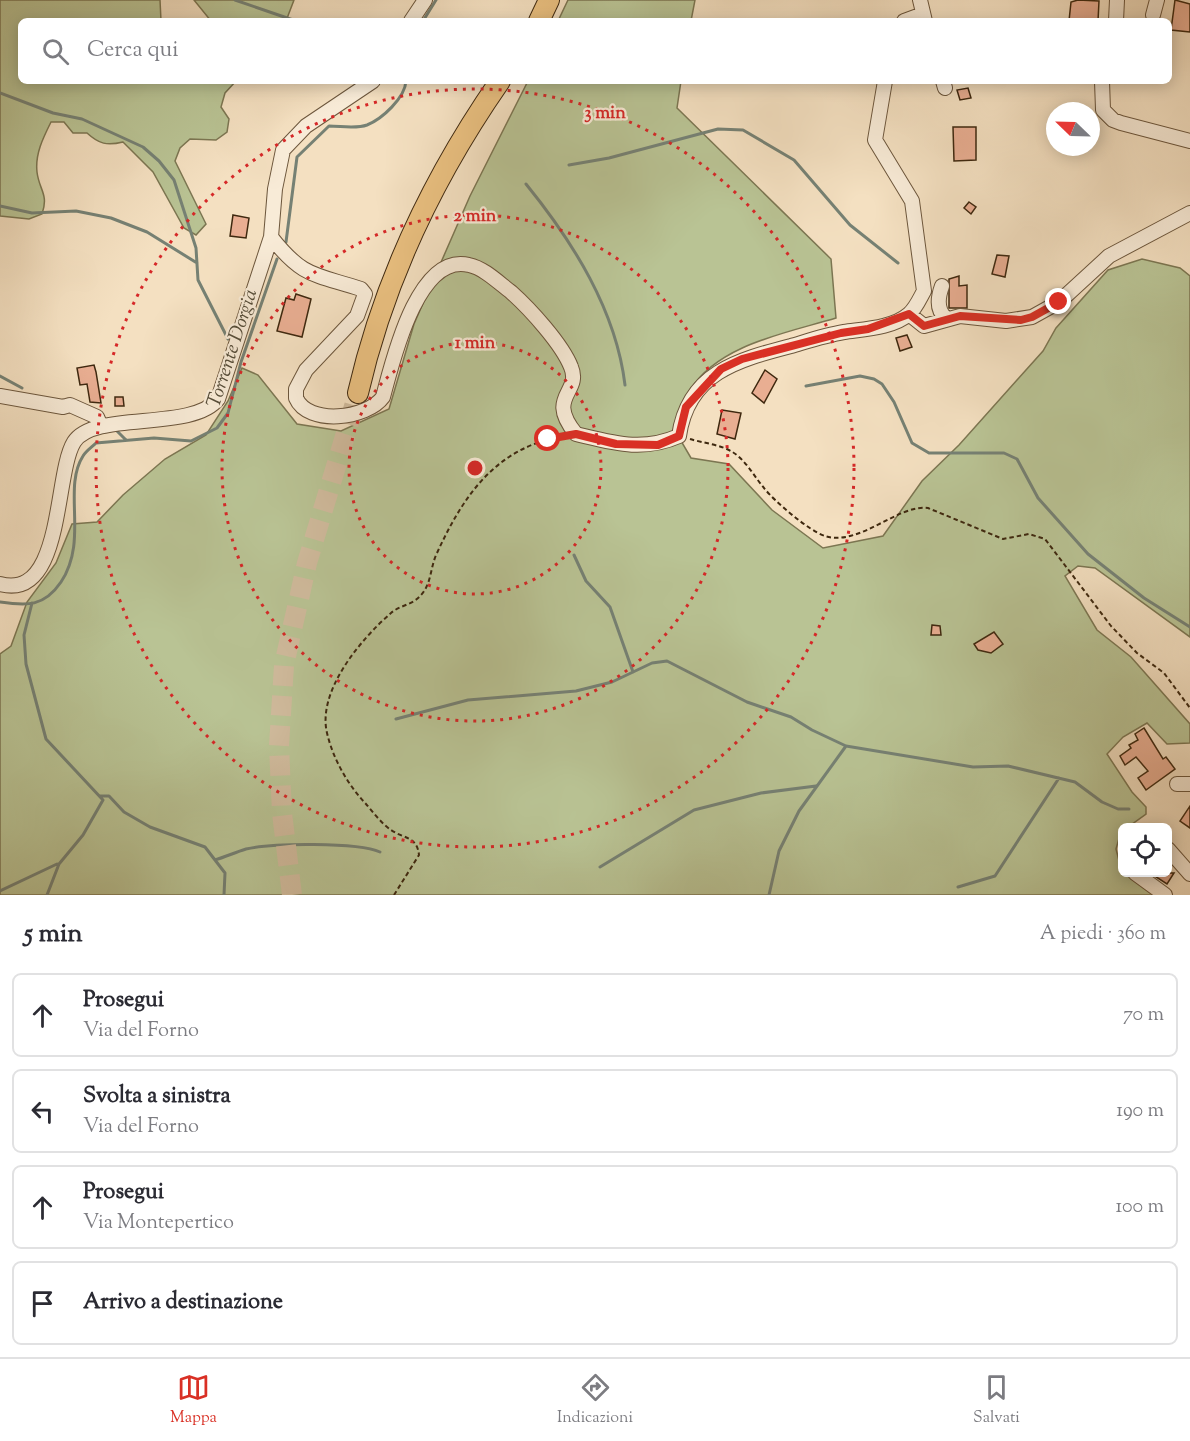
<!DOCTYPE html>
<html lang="it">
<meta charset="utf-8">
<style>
:root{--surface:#fff;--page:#f2f2f3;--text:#2b2b33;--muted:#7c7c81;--line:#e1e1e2;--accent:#d93025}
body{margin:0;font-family:"Sorts Mill Goudy",serif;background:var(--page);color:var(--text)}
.controls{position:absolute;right:18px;bottom:18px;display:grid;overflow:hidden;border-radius:9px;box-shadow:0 3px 15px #0003}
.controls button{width:54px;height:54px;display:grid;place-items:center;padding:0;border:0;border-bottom:2px solid var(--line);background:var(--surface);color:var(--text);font:30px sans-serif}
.compass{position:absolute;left:1046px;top:102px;width:54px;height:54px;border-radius:50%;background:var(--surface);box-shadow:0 3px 15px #0003;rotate:293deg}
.stop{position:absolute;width:18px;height:18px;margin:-14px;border:4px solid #d93025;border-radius:50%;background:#fff}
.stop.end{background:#d93025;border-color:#fff;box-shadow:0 2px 6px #0008}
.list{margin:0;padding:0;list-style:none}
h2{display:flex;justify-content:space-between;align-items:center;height:78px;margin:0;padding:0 24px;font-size:26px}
h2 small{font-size:20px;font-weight:400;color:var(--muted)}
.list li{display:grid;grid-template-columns:39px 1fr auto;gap:18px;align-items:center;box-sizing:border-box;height:84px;margin:0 12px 12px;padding:0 12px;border:2px solid var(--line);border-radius:9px}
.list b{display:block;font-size:22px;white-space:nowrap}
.list p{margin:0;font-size:20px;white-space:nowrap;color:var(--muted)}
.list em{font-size:20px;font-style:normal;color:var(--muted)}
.icon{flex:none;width:33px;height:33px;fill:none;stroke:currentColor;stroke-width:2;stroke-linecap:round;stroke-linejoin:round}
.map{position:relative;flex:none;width:1190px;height:895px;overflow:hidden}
.search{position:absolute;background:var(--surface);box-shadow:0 3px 15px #0003;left:18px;right:18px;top:18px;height:66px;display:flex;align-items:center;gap:15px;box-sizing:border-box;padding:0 21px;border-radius:9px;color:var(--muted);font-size:22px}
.sheet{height:462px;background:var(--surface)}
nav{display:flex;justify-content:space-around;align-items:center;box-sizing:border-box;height:84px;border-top:2px solid var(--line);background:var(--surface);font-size:16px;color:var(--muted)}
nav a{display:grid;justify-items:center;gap:3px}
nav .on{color:var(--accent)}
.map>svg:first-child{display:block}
.green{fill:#b9c394;stroke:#7c7652;stroke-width:1.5}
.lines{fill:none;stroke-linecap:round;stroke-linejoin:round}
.stream{stroke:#768174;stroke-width:3}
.building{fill:#e9ae92;stroke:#3e280f;stroke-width:1.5}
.highway-tunnel{stroke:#d0bb9d;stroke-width:20;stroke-dasharray:20 10;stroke-linecap:butt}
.minor-casing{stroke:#6c563c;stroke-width:16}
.highway-casing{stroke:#3e280f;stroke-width:22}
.path{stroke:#3e280f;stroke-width:2;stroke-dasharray:4.5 3;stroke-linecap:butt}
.minor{stroke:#f8ebd7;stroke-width:14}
.highway{stroke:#eac080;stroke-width:20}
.route{stroke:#d93025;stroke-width:8}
.ring{fill:none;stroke:#d62828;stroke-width:3;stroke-dasharray:3 6}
.labels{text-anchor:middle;stroke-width:4.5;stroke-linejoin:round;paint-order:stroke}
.water-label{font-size:20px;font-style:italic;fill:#564d39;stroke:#f8ebd7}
.centre{fill:#d62828;stroke:#f8ebd7;stroke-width:3}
.ring-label{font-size:18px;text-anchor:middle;font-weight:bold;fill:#d62828;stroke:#f8ebd7;stroke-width:4.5;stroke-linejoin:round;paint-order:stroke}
</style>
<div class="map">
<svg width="1190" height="895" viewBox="0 0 1190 895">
<rect width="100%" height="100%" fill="#f4e0c1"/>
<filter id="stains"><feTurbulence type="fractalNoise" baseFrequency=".00333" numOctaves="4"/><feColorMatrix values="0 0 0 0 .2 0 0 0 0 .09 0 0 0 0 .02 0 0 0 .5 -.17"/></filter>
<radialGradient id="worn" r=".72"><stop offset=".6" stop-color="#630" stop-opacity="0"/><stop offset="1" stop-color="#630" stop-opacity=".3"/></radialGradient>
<path class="green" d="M0 0H160L161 21H21V81H187L189 83 236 81 225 93 221 107 229 119 227 132 216 140 190 139 180 148 175 161 206 224 196 235 184 228 153 172 123 142C107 146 99 144 87 133H73L64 122H51C43 138 35 154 37 172 39 190 49 194 42 214L29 219 0 216Z
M194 0H294L286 21H211Z
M568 0H695L691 21H558Z
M528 81H681L677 108 831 259 836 318C787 333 719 344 690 390 683 401 679 417 674 429L691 458 729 464 772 510 823 548 883 536 922 481 959 445 1043 351 1056 328 1108 270 1142 259 1180 268 1190 276V637L1095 568 1078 566 1065 576 1097 630 1131 657 1190 724V743L1167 744 1147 723 1123 737 1107 754 1132 792 1146 807V814L1128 827 1122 828 1116 849 1122 872 1128 873 1156 895H0V654L11 646 27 602 56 563 72 524 97 522 123 495 165 459 206 435 228 401 242 368 258 375 297 424 341 431 389 409 414 324 470 196Z"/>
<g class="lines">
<path class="stream" d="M235 0 296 21
M423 21 436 0
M0 93 53 113 82 119 143 147 159 161 174 180 196 248 198 280 228 339
M569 165 609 158 718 129 743 130 794 160 850 225 898 263
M526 184C573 242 616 310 625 385
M0 206 32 213 76 211 111 218 147 232 197 263
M286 242 297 157 329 126C341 126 356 129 367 125 382 119 405 98 406 81
M0 376 22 388
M806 386 860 376 874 379 882 384 894 402 912 443 929 453H1004L1017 459 1038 498 1088 554 1144 598 1190 627
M117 431 126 440
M574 555 586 581 610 607 633 672
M0 602C27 606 44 607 61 582 89 540 62 489 83 456 86 451 92 447 96 443L154 438 191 441 217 428 228 413 241 362 277 259
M32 603 24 635 26 664 46 739 103 800 83 835 59 864 47 895
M396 719 468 700 576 691 612 682 652 663 667 661 747 702 791 717 812 730 846 746 973 767 1008 766 1075 782 1102 802 1118 809H1129
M100 796H109L124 812 150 827 205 847 225 873 224 895
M215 860C225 857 236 852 246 849 271 843 358 842 380 852
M600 867 694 810 761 793 816 786
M958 887 995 876 1059 778
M0 891 57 864
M769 895 779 851 799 811 846 746"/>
</g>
<path class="building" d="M1078 0 1099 1 1098 21H1069L1071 2Z
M1175 0 1190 4V32L1171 30Z
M968 88 971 98 960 100 957 90Z
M953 127H976V160L954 161Z
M969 202 976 207 971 214 964 208Z
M233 215 249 218 246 238 230 236Z
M997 255 1009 256 1005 277 992 274Z
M959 276V286L967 285V308H949V279Z
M296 294 311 299 302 337 277 331 286 298 294 300Z
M907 335 912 347 900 351 896 338Z
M94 365 96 372 101 403 90 402 87 384 80 385 77 368Z
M765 370 777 379 764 403 752 393Z
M115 397H123L124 406H115Z
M722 410 741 413 735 439 717 434Z
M932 625 940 626 941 635H931Z
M994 632 1003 644 991 653 978 650 974 644Z
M1144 728 1163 759 1166 757 1175 769 1146 790 1138 778 1148 771 1136 757 1125 765 1120 756 1131 748 1129 745 1138 740 1135 734Z
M1190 806V828L1180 821Z
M1150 873H1174L1167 884Z"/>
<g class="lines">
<path class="highway-tunnel" d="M292 895 282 813 279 746 284 665 307 563 358 393"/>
<g class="minor-casing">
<path id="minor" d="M920 0 925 21
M1153 15 1157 0
M411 21 425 0
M904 21 923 14
M1116 21 1117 0
M943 81 945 88
M1102 81 1103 110 1113 120 1121 123 1190 141
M271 237C303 278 315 274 361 289L365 294 357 316 306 370 296 389V398C308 426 367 419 383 397 392 364 417 252 469 265 484 268 499 283 511 292 530 309 562 344 571 367 582 393 545 396 576 434 614 443 642 452 679 436 688 373 737 360 791 346 808 341 826 335 844 332 864 329 893 328 909 314 916 308 920 298 924 291L912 201 875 140 885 81
M942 286C938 297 936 310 946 318
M909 314 924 326 960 316 1006 321 1032 317 1059 302 1109 256 1190 213
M0 396 63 407 70 405 97 417 101 426
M0 584C64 601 54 474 74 442 94 410 192 432 218 399L271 237 275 189 283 150 306 126 373 81
M1177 784H1190
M1168 849 1190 874
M1135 873 1165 895"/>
</g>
<g class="highway-casing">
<path id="highway" d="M539 21 549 0
M358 393C384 280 434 176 500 81"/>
</g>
<path class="path" d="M690 439C703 443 723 445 734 453 746 461 754 476 764 488 774 501 809 531 825 536 859 547 898 504 928 508L1003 539 1029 534 1045 539 1111 626 1137 653 1164 673 1190 708
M394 895 419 855C417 836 404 839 391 830 382 824 373 812 366 804 348 785 333 759 327 733 317 691 361 639 391 613 400 605 413 605 421 595 432 583 430 567 437 553 464 494 497 447 564 436"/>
<use href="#minor" class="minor"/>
<use href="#highway" class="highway"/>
</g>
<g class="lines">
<path class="route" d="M548 439 576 434 616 444 658 445 679 436 686 407 721 369 742 359 841 333 868 329 909 314 924 326 960 316 1021 320 1032 317 1059 302"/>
</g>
<g class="ring">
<circle cx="475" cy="468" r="126"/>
<circle cx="475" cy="468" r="253"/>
<circle cx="475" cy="468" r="379"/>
</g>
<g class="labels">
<g class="water-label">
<text transform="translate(231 348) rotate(-72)" y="7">Torrente Dorgia</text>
</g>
</g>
<circle cx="475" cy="468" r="9" class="centre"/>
<g class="ring-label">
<text x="605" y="118">3 min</text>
<text x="475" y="221">2 min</text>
<text x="475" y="348">1 min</text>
</g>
<rect width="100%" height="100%" filter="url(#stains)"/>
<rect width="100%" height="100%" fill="url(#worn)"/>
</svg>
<div class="controls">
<button><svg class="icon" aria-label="locate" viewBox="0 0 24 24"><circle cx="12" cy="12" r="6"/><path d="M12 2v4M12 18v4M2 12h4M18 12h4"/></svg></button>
</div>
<svg class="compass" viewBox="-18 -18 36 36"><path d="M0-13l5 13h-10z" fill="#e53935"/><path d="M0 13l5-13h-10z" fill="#7c7c81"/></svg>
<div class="stop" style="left:548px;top:439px"></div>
<div class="stop end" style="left:1059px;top:302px"></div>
<div class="search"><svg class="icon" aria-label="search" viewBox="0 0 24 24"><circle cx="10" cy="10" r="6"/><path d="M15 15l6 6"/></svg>Cerca qui</div>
</div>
<section class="sheet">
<h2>5 min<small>A piedi · 360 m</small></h2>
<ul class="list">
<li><svg class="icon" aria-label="ahead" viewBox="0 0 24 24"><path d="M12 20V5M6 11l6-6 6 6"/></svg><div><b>Prosegui</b><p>Via del Forno</p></div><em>70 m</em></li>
<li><svg class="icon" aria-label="left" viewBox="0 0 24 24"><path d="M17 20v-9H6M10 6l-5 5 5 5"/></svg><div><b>Svolta a sinistra</b><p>Via del Forno</p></div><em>190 m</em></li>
<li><svg class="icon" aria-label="ahead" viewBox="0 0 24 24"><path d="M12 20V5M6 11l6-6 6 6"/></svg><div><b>Prosegui</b><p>Via Montepertico</p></div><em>100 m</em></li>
<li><svg class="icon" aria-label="arrive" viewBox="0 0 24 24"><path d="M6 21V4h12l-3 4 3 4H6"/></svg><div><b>Arrivo a destinazione</b></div></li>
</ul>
</section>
<nav>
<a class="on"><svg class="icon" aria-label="map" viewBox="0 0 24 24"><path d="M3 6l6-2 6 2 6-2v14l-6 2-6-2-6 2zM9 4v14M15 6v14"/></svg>Mappa</a>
<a><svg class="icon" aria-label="directions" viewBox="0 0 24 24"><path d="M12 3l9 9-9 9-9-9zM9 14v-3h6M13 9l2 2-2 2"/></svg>Indicazioni</a>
<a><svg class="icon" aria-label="saved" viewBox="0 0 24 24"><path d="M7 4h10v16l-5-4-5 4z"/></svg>Salvati</a>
</nav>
